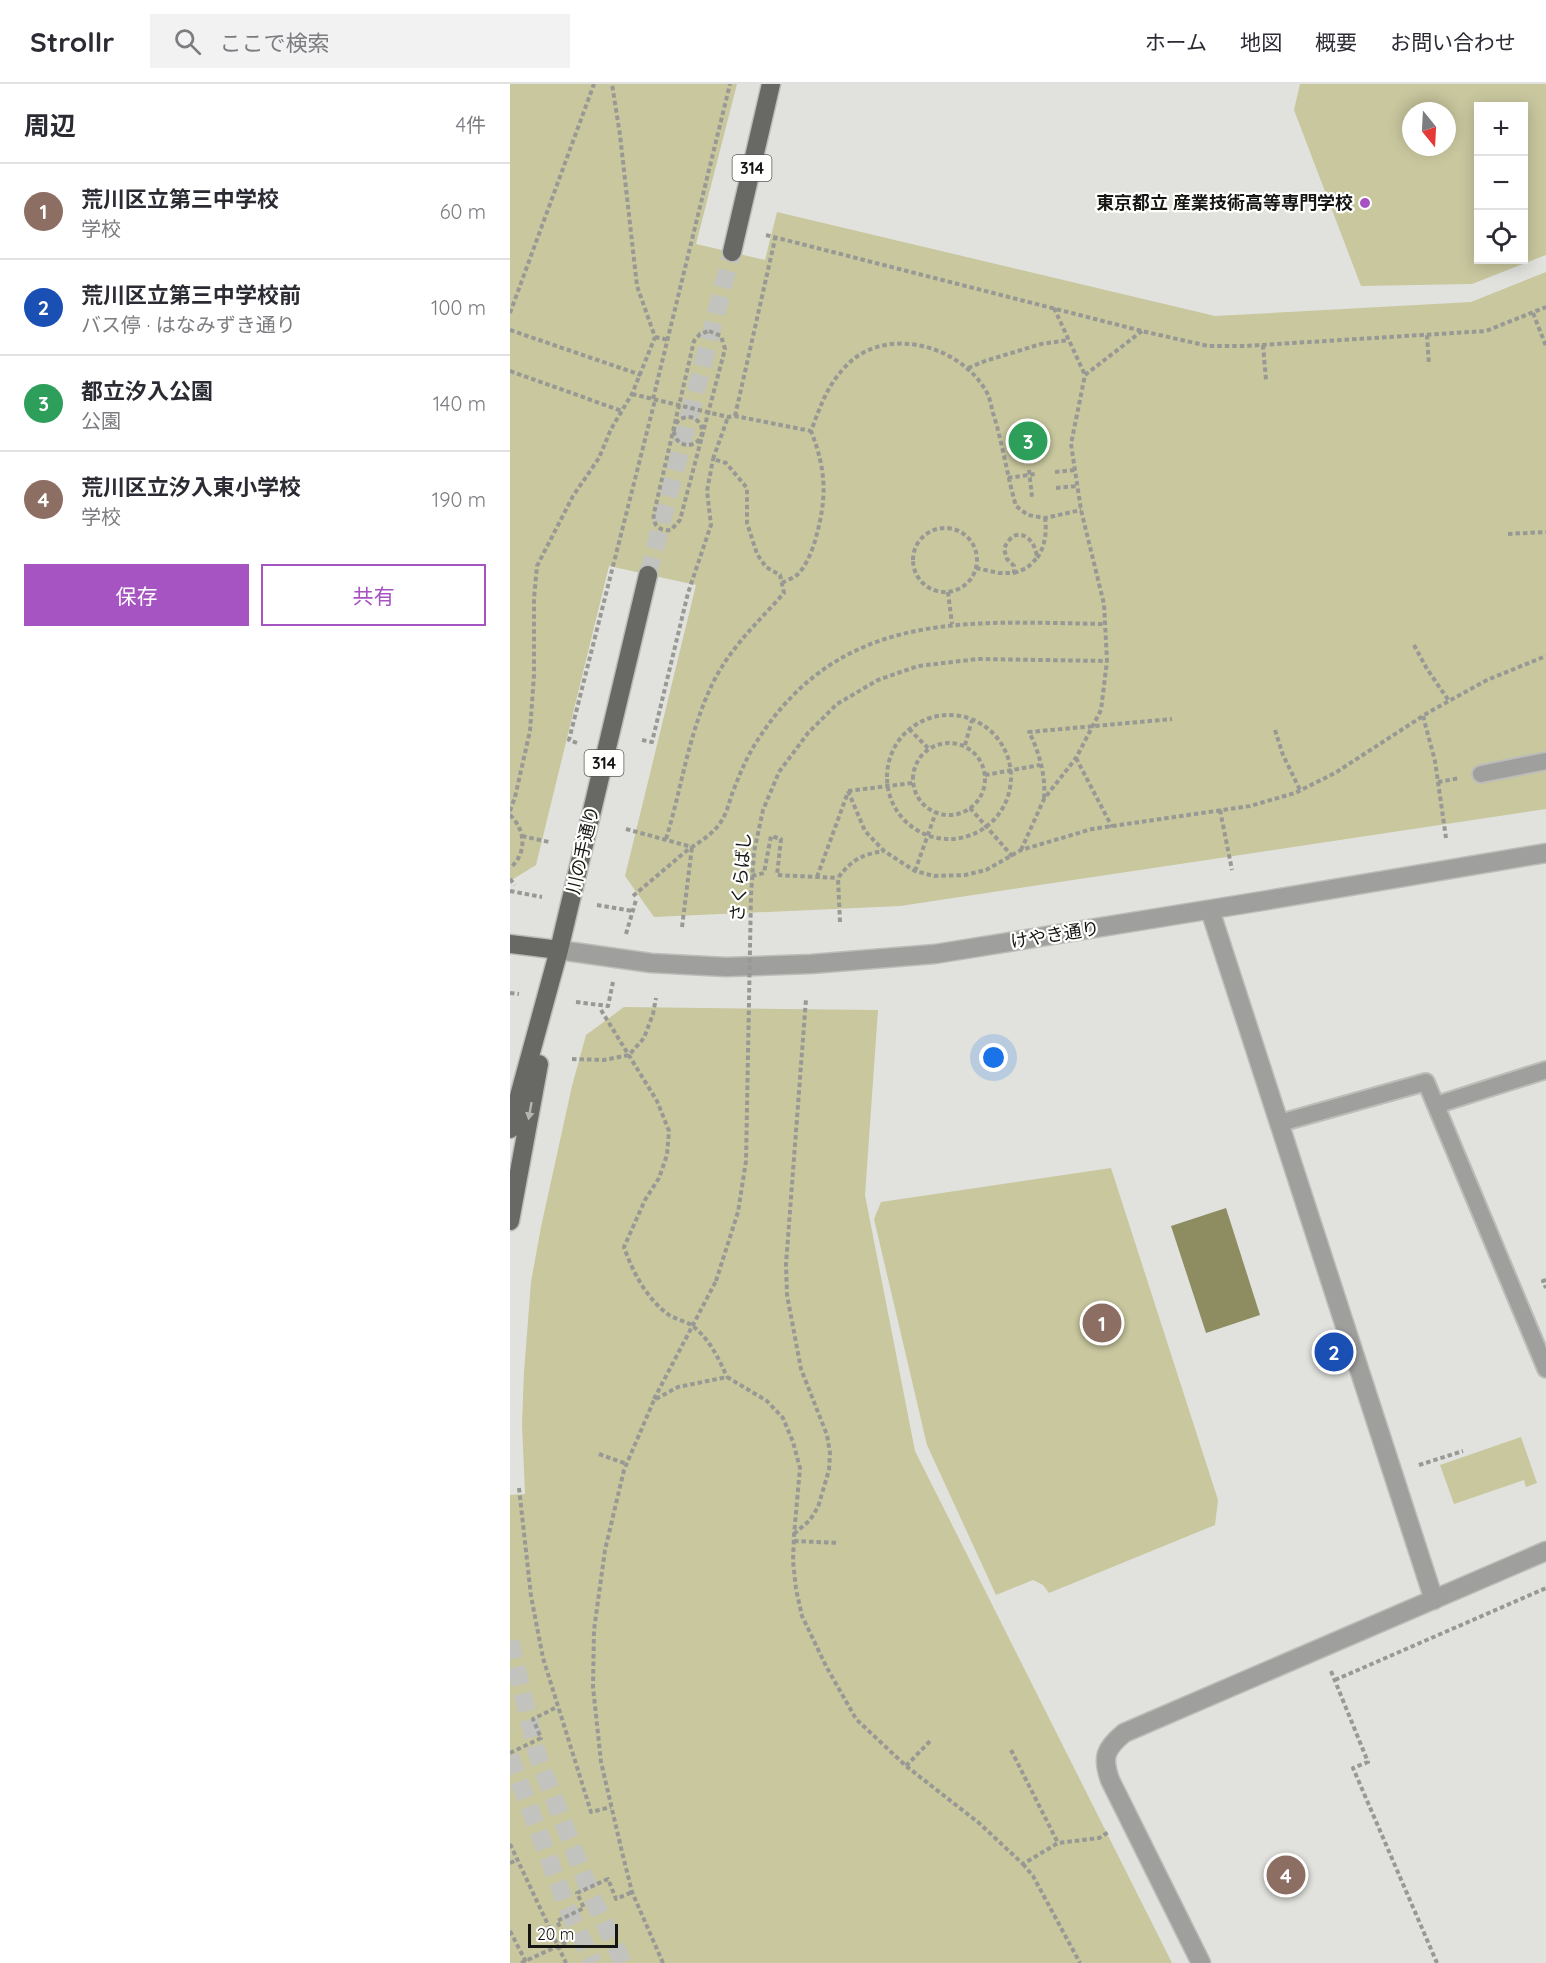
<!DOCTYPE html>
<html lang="ja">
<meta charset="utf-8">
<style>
:root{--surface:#fff;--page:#f2f2f3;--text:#2b2b33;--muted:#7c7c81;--line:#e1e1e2;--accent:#a754c3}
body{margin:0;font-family:Quicksand,"Noto Sans JP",sans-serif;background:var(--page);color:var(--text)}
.controls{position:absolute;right:18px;top:18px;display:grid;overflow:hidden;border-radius:0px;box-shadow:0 3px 15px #0003}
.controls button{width:54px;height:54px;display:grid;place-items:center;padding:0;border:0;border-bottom:2px solid var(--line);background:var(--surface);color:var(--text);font:30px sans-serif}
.compass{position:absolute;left:892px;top:18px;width:54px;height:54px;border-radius:50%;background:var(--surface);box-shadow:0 3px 15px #0003;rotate:162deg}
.scale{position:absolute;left:18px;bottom:15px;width:90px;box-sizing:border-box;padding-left:6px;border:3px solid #151614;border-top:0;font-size:16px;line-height:21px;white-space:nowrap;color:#151614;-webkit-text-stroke:4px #fffffe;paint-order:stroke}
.you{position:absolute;left:484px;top:974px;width:21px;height:21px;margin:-15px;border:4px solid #fff;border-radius:50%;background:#1a73e8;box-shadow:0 0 0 9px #1a73e833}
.badge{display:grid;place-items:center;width:39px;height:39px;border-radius:50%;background:var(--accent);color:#fff;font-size:20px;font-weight:700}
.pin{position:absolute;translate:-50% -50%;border:3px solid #fff;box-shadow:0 2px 6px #0006}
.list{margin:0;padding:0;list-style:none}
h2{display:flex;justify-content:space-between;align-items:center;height:78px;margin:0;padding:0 24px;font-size:26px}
h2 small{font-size:20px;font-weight:400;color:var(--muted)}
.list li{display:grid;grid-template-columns:39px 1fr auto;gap:18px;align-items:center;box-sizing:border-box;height:96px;padding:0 24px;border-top:2px solid var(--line)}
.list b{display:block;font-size:22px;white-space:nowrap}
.list p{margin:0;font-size:20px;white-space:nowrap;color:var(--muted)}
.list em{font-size:20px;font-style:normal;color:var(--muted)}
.actions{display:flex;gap:12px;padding:18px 24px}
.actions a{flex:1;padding:14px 0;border:2px solid var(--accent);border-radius:0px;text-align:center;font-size:21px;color:var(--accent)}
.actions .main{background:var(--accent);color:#fff}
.icon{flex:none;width:33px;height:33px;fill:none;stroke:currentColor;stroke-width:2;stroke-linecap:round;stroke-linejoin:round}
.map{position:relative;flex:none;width:1036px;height:1879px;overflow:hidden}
header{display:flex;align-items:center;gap:36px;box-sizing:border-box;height:84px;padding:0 30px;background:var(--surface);border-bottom:2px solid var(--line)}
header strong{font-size:28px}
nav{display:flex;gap:33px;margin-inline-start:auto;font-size:21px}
.search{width:420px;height:54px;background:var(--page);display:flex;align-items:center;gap:15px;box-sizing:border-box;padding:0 21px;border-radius:0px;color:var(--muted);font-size:22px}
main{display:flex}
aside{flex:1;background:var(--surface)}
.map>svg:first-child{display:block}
.green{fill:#c8c79e;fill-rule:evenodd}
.water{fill:#8e8d62}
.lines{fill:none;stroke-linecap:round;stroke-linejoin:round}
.primary-tunnel{stroke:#c2c3bf;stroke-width:18;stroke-dasharray:18 9;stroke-linecap:butt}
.service-casing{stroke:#bcbdb9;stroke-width:20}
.tertiary-casing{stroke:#bcbdb9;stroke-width:21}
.primary-casing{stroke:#bcbdb9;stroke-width:21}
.path{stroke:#989995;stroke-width:4;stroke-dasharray:4.5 3;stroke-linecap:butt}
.service{stroke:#9f9f9d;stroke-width:16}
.tertiary{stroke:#9f9f9d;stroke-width:18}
.primary{stroke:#686864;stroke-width:18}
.path-bridge{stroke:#989995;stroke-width:4;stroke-dasharray:4.5 3;stroke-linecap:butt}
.oneway{fill:#b4b4b1}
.poi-dot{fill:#a754c3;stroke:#fffffe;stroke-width:2}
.labels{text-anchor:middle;stroke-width:4.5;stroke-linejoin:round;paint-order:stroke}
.shield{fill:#fffffe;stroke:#5b5c5a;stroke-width:1.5}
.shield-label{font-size:16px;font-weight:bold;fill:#151614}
.poi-label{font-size:18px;font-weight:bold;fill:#151614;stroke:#fffffe;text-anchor:end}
.street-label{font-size:18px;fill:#151614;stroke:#fffffe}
</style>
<header>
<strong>Strollr</strong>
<div class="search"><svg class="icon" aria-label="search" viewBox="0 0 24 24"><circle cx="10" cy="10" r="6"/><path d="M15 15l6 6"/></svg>ここで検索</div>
<nav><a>ホーム</a><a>地図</a><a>概要</a><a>お問い合わせ</a></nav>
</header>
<main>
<aside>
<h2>周辺<small>4件</small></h2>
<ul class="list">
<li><span class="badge" style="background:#8d6e63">1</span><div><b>荒川区立第三中学校</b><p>学校</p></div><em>60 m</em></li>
<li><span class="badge" style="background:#1a4fb4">2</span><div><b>荒川区立第三中学校前</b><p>バス停 · はなみずき通り</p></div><em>100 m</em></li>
<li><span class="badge" style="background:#2e9e5b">3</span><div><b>都立汐入公園</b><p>公園</p></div><em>140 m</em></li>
<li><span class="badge" style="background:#8d6e63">4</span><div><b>荒川区立汐入東小学校</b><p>学校</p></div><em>190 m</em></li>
</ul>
<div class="actions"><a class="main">保存</a><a>共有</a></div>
</aside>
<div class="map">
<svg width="1036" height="1879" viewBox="0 0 1036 1879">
<rect width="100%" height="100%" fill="#e1e2dd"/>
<path class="green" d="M0 0H227L186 160 255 176 267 128 705 232 961 218 1036 188V725L390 822 144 833 115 792 186 501 99 482 26 781 0 797Z
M790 0H1036V171L962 200 851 202 784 26ZM969 22H1014V176H969ZM901 27H937V63H901Z
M114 923 368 926 355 1111 405 1367 662 1879H0V1411L15 1410 12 1340 14 1288 21 1198 31 1143 62 1002 76 951Z
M601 1084 708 1416 705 1441 539 1509 533 1501 523 1496 486 1511 417 1361 364 1135 371 1118Z
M1011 1353 1027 1399 1016 1403 1014 1396 944 1420 930 1381Z"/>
<path class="water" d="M716 1124 750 1231 696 1249 661 1142Z"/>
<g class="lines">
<path class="primary-tunnel" d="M138 491 222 168
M0 1557 28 1673 82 1813 113 1879
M0 1672 57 1823 83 1879"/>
<g class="service-casing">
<path id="service" d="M971 690 1036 677
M926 1021 1036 986
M770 1039 916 998 1036 1285"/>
</g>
<g class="tertiary-casing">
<path id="tertiary" d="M700 826 924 1516
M49 866 141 879 216 883 301 880 425 870 752 817 1036 769
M691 1879 600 1696C592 1673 595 1665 614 1649L1036 1467"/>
</g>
<g class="primary-casing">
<path id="primary" d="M222 168 261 0
M0 860 49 866
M0 1045 49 866 138 491
M0 1137 29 980"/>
</g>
<path class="path" d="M256 151 632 247 698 262H735L976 247 1036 223
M544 224 575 291
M0 229 84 0
M1023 229 1036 262
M0 246 131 291
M199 247 211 252 215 265 170 436 161 446C149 448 142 440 144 429L184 257 190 250Z
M917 251 919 281
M145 253 159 256
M753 261 756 296
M458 284 475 277 531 260 559 256
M0 287 112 327
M122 310 218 333 225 332 301 347C310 323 317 302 335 283 374 240 450 261 476 307 480 313 481 322 483 329 493 360 497 392 506 422L518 431 535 434 571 426
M143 315 220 0
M225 332 265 155
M164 347a14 14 0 1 1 28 0a14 14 0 1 1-28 0Z
M519 386 522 413
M545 388 565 386
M498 394 525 390
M546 404 567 402
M403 476a32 32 0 1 1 64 0a32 32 0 1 1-64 0Z
M998 450 1036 448
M466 484 489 489H504V482L497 475 494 465C504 440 525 451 527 474 535 463 537 448 535 434
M504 489 517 484 527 474
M272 499C277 496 284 494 288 490 296 482 302 467 305 457 317 415 317 388 301 347
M438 508 442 540
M904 561 917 585 939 617
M377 693a62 62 0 1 1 124 0a62 62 0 1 1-124 0Z
M913 632 925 677 936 754
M399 645 418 664
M765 646 773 671 790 706
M132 656 142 658 178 509 201 441 197 407 203 375
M403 695a36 36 0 1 1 72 0a36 36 0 1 1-72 0Z
M67 659 59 656 145 316
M455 661 462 636
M566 674 602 743
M475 691 530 681
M928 698 950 694
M338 707 355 747 374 767 405 787 424 792 455 791 476 786 511 766 582 745 740 722 785 709 825 689 919 628 977 596 1036 572
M338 707 402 699
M534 714C536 693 529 667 519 648L662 635
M460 724 503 773
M710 726 722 786
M0 727 5 713 20 647 24 591V514L27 482 63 412 89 374 101 345 122 310 145 253 127 202 110 51 102 0
M0 731C16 746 17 770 0 784
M116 745 182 763C193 756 205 748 212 736 217 728 219 719 222 710 229 692 236 674 247 657 332 524 458 538 595 540
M12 752 39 758
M156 755C173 700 179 643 207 591 225 559 250 536 274 509L270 491 256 483 247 470 237 439V404L216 379 203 375 218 333
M511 766 534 715 566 674 591 626 597 577 594 520 571 426 561 360 575 291 632 247
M405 787 426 728
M242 792 254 789 261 752 271 755 267 791 328 794
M307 793 338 708
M0 795 5 801
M0 807 32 813
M123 812 181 763
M87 821 123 827
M330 838 328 794C341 776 353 770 374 767
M172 843 182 763
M116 850 126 816
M0 909 9 910
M66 918 98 922 103 898
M91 926 147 1017 159 1047 157 1071 149 1094 135 1116 114 1163C123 1189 137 1215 159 1231 167 1236 177 1237 184 1243 200 1256 209 1275 217 1293
M62 975 94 976 119 971 134 954 143 930 146 914
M1036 1196 1033 1197 1036 1204
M144 1315 206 1197
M89 1370 117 1380
M909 1381 953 1367
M9 1404 21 1512 33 1574 81 1728 101 1723
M284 1450 300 1436 308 1423 319 1386 320 1369 317 1351 291 1285 277 1211 276 1180 296 915
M284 1457 329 1459
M821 1587 858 1678 843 1684 927 1879
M825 1596 1036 1504
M501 1666 548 1759
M0 1669 31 1654 23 1635 47 1623
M396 1682 421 1656
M0 1760 56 1879
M0 1779 7 1776
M513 1780 523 1792 570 1879
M0 1847 16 1878
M11 1879 57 1858 47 1837 74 1824 67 1809 98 1795 106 1815 122 1808
M153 1879 122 1808 112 1768 91 1678 83 1603 84 1546 95 1466 114 1386 144 1316 168 1303 217 1293 257 1317 273 1334 283 1358 290 1384 284 1451 283 1477 286 1505 292 1532 316 1582 346 1635 396 1682 469 1739 513 1780 548 1759 589 1754 600 1747"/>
<use href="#service" class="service"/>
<use href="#tertiary" class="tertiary"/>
<use href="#primary" class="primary"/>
<path class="path-bridge" d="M206 1197 228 1128 236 1077 241 811 244 768 253 726 269 688 298 649 327 620 368 596 408 582 468 575 597 577"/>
</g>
<defs><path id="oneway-solid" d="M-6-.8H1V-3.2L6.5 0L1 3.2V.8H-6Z" transform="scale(1.5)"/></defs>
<use class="oneway" href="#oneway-solid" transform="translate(20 1027) rotate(100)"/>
<circle class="poi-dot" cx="855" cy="119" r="6"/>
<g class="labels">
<g class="shield">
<rect x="222.5" y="71" width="39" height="26" rx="4.5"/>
<rect x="74.5" y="666" width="39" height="26" rx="4.5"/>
</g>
<g class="shield-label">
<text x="242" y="90">314</text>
<text x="94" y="685">314</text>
</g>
<g class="poi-label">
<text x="843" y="125">東京都立 産業技術高等専門学校</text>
</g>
<g class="street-label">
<text transform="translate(73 766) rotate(-77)" y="6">川の手通り</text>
<text transform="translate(231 793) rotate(-85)" y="6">さくらばし</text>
<text transform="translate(545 851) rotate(-9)" y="6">けやき通り</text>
</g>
</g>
</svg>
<div class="controls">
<button>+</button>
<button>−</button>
<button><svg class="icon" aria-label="locate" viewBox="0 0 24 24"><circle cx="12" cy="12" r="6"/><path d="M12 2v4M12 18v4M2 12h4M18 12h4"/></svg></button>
</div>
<svg class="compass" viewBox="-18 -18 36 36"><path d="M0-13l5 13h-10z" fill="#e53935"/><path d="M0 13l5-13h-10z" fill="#7c7c81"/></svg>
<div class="scale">20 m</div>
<div class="you"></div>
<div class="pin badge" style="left:592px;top:1239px;background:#8d6e63">1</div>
<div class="pin badge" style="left:824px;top:1268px;background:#1a4fb4">2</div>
<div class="pin badge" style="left:518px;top:357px;background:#2e9e5b">3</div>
<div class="pin badge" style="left:776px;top:1791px;background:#8d6e63">4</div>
</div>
</main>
